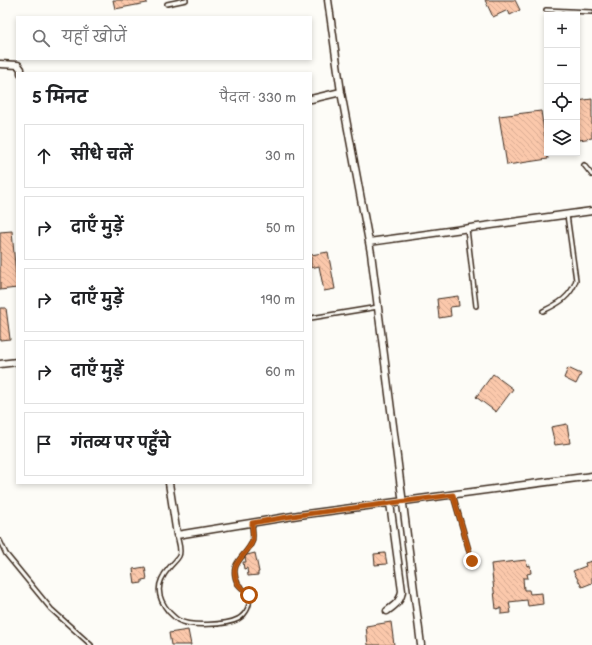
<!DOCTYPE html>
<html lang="hi">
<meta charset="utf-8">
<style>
:root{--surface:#fff;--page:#f6f6f6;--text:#202124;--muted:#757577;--line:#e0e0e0}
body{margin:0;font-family:"Balsamiq Sans","Playpen Sans Deva",sans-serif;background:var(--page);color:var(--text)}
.controls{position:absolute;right:12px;top:12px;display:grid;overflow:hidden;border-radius:0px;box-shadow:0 2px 6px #0003}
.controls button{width:36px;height:36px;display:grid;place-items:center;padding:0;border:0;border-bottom:1px solid var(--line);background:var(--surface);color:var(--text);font:20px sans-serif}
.stop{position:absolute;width:12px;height:12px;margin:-9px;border:3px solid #b45309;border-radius:50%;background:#fff}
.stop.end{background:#b45309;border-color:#fff;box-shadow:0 1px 4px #0008}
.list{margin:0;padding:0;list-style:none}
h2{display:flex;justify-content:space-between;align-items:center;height:52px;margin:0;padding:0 16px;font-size:17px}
h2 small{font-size:13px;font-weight:400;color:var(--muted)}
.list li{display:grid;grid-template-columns:26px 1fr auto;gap:12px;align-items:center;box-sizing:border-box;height:64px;margin:0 8px 8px;padding:0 8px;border:1px solid var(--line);border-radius:0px}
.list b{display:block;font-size:15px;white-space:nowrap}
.list em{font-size:13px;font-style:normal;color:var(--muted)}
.icon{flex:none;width:22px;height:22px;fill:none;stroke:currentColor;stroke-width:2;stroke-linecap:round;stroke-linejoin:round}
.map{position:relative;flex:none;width:592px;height:645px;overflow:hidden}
.search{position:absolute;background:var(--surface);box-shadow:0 2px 6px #0003;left:16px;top:16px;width:296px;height:44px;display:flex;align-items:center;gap:10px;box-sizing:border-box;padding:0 14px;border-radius:0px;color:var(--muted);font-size:15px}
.panel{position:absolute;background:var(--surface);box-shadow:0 2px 6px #0003;left:16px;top:72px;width:296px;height:412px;border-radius:0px}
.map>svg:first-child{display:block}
.building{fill:url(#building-back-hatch);stroke:#3b2a1e}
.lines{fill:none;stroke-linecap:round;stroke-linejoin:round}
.service-casing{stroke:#3b2a1e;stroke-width:6}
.minor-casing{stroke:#3b2a1e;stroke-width:9}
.service{stroke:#fdfcf7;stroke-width:3}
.minor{stroke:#fdfcf7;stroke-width:6}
.route{stroke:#b45309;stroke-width:5}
</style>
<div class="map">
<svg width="592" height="645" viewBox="0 0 592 645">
<defs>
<pattern id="building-back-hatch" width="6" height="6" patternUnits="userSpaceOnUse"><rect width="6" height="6" fill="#fbc8ab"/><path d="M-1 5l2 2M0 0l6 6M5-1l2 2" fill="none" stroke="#d8ac93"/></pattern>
</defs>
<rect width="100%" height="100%" fill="#fdfcf7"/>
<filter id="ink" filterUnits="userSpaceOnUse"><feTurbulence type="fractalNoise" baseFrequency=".025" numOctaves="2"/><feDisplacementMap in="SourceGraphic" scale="8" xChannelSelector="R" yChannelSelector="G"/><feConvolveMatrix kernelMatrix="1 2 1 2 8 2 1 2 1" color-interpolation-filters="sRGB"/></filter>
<g filter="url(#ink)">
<path class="building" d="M113 0H147V3L115 9Z
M485 0H515L520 10 510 15 508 10 493 17Z
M592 99V138L579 140 577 124V117H579L577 101Z
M541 111 548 159 507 165 499 116Z
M12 231 17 288 0 290V232Z
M328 252 335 289 324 291 319 266 311 268V255Z
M458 296 459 306 450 307 451 316 439 318 437 299Z
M0 308H6L10 339 0 340Z
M568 368 581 374 576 384 564 378Z
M493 374 513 389 496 412 476 397Z
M567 424 570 443 555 445 551 427Z
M255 553 259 572H258V575L248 576 247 568 244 569 243 562H246L245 557 247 555Z
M385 553 387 564 375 565 374 554Z
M526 560 527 566 530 565 531 573 527 574 528 578H523L524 590H529L530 594 542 593 543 604 528 606 527 600 509 602 511 613 501 614V608L496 609 491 564Z
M592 561V583L582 587 573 571 586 566 585 563Z
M145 567 147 579 142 580V583L135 584 133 569Z
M391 622 394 645H368L366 626Z
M188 630 191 645H171L169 633Z"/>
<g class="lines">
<g class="service-casing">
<path id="service" d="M167 4 186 0
M546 10 592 12
M584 165 592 175
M467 229 476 306
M543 311C558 304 571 297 576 280L567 215
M311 318 378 307
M453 495 472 561
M177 535C178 541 182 550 179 556 177 560 172 564 169 568 156 583 156 596 169 612 171 614 175 618 178 620 189 627 227 625 238 619 247 614 251 604 249 595 246 591 241 588 238 584 227 563 246 557 252 542 254 536 252 529 252 523
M0 541 6 554 51 609 91 645"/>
</g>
<g class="minor-casing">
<path id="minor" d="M328 0 341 92 371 253 421 645
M0 64 18 65 21 69V73
M311 99 341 92
M369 242 592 211
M0 364 17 362
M169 483 177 535 299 515 592 476
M387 611C395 605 401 601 402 591L390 503"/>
</g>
<use href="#service" class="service"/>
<use href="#minor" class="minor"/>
</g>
</g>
<g class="lines" filter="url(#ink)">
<path class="route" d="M249 595C246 591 241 588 238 584 227 563 246 557 252 542 254 536 252 529 252 523L299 515 453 495 472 561"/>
</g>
</svg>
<div class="controls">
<button>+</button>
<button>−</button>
<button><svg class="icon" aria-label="locate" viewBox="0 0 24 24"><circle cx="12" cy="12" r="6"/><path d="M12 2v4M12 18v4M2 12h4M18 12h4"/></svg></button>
<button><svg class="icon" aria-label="layers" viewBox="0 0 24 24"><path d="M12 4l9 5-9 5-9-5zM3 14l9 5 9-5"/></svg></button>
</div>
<div class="stop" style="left:249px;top:595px"></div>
<div class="stop end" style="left:472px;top:561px"></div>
<div class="search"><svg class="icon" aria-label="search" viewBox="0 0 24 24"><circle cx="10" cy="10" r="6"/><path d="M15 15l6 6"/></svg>यहाँ खोजें</div>
<section class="panel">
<h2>5 मिनट<small>पैदल · 330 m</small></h2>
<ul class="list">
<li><svg class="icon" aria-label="ahead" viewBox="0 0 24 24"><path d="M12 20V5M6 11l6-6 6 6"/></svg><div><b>सीधे चलें</b></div><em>30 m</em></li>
<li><svg class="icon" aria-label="right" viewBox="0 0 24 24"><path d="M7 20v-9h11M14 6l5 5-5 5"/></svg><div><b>दाएँ मुड़ें</b></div><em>50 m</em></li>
<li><svg class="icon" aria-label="right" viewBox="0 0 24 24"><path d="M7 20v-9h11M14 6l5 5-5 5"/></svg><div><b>दाएँ मुड़ें</b></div><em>190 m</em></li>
<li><svg class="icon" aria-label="right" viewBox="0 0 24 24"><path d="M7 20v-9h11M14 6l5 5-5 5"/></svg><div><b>दाएँ मुड़ें</b></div><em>60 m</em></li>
<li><svg class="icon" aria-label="arrive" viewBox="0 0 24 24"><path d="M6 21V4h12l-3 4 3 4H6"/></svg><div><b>गंतव्य पर पहुँचे</b></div></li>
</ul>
</section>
</div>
